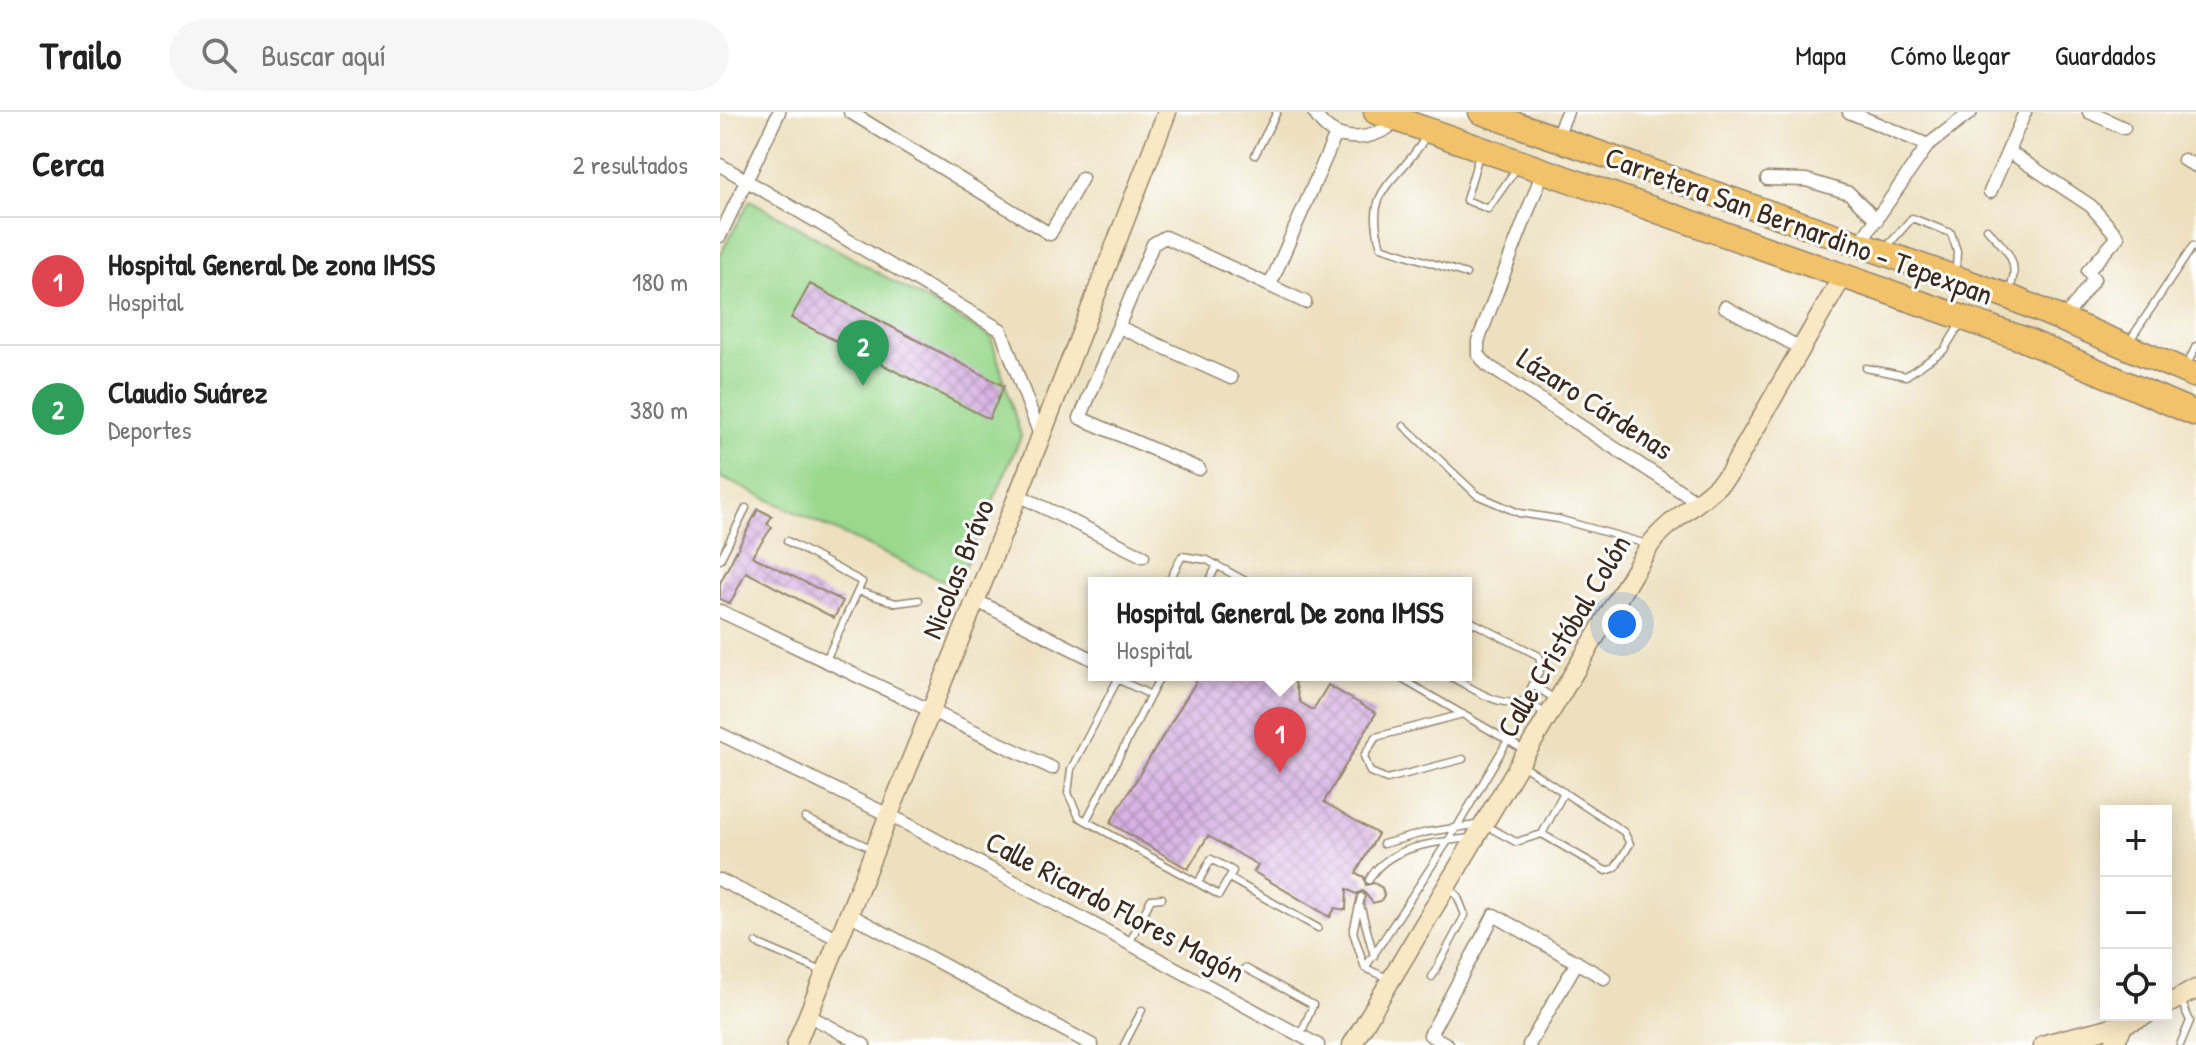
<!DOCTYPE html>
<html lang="es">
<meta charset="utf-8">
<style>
:root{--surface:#fff;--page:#f6f6f6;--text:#222;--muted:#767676;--line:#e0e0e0;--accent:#b5179e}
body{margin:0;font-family:"Patrick Hand",sans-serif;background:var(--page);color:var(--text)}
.controls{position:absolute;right:24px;bottom:24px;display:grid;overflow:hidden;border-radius:0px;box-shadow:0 4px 20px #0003}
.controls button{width:72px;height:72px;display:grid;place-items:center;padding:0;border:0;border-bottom:2px solid var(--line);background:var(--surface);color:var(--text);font:40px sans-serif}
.you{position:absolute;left:902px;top:512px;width:28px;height:28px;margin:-20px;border:6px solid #fff;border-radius:50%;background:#1a73e8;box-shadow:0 0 0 12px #1a73e833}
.badge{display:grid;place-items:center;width:52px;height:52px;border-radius:50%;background:var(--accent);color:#fff;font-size:26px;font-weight:700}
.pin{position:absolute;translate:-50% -66px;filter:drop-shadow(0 2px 4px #0008)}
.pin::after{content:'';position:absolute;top:42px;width:28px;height:24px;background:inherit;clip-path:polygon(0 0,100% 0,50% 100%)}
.popup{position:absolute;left:368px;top:465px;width:384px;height:104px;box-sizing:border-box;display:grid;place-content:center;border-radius:0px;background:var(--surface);filter:drop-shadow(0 2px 6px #0005);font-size:26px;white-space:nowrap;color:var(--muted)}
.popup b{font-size:30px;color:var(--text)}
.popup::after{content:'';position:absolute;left:50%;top:100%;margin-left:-16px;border:16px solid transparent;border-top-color:var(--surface)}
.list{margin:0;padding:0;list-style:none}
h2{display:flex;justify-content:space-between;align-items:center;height:104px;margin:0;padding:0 32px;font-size:34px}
h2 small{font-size:26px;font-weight:400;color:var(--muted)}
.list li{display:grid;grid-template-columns:52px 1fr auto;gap:24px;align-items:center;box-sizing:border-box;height:128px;padding:0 32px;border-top:2px solid var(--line)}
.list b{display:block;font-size:30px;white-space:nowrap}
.list p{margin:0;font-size:26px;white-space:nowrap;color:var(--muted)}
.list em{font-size:26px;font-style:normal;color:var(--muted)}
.icon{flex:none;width:44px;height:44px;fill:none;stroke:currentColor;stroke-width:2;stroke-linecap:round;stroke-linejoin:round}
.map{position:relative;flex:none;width:1476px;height:933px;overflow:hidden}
header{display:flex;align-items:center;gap:48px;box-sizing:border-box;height:112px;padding:0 40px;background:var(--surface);border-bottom:2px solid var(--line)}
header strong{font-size:38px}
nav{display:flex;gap:44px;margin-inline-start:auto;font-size:28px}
.search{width:560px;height:72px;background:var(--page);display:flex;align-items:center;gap:20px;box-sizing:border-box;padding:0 28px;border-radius:44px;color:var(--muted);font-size:30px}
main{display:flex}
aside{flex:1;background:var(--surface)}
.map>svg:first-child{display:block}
.pitch{fill:#9ad88d;stroke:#6a8156;stroke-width:2}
.building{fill:url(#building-cross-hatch)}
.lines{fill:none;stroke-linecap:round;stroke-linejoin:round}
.lane-casing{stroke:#94856e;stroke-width:9}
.street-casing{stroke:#94856e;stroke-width:15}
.secondary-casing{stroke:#94856e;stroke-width:21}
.highway-casing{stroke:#94856e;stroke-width:27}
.lane{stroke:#fff;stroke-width:6}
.street{stroke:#fff;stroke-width:12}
.secondary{stroke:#fae7c3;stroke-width:18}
.highway{stroke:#f2c26a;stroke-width:24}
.labels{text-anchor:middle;stroke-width:6;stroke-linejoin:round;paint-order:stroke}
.street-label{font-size:30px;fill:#3b2a1e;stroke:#fff}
</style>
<header>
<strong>Trailo</strong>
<div class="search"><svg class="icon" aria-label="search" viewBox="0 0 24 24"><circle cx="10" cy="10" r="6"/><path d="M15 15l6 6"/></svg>Buscar aquí</div>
<nav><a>Mapa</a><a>Cómo llegar</a><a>Guardados</a></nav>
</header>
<main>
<aside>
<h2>Cerca<small>2 resultados</small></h2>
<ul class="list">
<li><span class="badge" style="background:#e0444e">1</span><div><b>Hospital General De zona IMSS</b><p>Hospital</p></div><em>180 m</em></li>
<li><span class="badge" style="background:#2e9e5b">2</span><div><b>Claudio Suárez</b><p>Deportes</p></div><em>380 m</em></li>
</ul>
</aside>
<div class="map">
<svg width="1476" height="933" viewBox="0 0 1476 933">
<defs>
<pattern id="building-cross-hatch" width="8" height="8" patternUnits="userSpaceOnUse" patternTransform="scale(2)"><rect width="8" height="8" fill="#d6afe3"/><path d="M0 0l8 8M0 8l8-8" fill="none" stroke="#af8fb7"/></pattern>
</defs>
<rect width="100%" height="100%" fill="#fff"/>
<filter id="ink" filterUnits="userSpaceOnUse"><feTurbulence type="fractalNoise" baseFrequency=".0125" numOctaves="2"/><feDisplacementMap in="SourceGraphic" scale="16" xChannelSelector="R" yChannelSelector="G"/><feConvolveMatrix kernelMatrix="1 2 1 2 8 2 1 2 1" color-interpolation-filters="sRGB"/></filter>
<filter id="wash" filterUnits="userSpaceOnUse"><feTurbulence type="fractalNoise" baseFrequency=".006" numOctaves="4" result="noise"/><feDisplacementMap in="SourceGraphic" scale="32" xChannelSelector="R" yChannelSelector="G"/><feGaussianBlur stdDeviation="1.8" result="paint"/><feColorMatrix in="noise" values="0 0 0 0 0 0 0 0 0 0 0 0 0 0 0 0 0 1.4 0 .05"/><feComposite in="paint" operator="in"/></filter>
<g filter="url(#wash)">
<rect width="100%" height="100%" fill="#ece0bf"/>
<path class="pitch" d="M30 88 271 225 301 324 236 475 0 365V143Z"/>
<g id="blocks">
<path class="building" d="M90 172 284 274 269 307 71 206Z
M38 397 52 404 47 412 52 415 32 444 123 489 114 506 26 460 10 492 0 487V471Z
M480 563H573L580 590 593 598 608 573 656 601 604 690 658 722 636 761 644 765 646 773 654 771 662 776 664 783 661 789 653 791 643 779 636 782 627 777 626 798 615 796 610 805 534 760 538 753 488 724 468 757 390 711Z"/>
</g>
</g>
<g filter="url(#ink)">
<use href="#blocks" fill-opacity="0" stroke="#94856e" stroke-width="2"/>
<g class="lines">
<g class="lane-casing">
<path id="lane" d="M706 24C680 71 642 73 661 135L746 162
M535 43 557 0
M759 43 746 88 768 97 797 56
M1267 117C1286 137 1301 149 1290 177
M1165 137 1192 106 1231 121 1237 139 1236 158
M1408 231 1473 134
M1467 253 1476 234
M1146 256 1186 264 1224 238 1240 212
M684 314 757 383 799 401 838 407 927 432
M67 429 142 470 105 550
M0 448 26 396
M448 471 462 444 487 448 529 471
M488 471 497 453
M138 479 176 491 199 488
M746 507 819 544 821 556 805 588
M400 563 351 657 348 681 359 705 499 783 513 759 491 747 478 771
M675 563 804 638
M728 563C749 574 782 599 805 588L826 602
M397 567 431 583
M813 573 835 587
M743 602 656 625 644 644 650 660 667 667 743 647
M85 706 151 736
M366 709 441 563
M822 722 844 680
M663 732 707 720 763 712 796 730 822 722 886 759 895 756 910 732 904 720 802 653
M509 766 598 816
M649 768C667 734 715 730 751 726
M641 785 633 820 645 856
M641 796 654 844
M36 831 102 859
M409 832 431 787 442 786
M525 856 593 893 580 924
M712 865 745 803 737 783 728 777
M670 867 645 856 737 715 788 628
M404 933 422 898
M1460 933 1470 909 1461 889"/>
</g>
<g class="street-casing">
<path id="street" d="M130 0 330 122 362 66
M594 0C614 35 652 30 679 8
M1129 0 1208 33
M1369 0 1404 16
M836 26 847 0
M1288 39 1371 94 1398 125 1368 159 1374 167 1344 207
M1464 48 1476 54
M0 53 281 218 321 326
M824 57 758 229V242L767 253 979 391
M1047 67 1086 68 1129 81 1157 108
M1270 80 1305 0
M0 124 59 0
M1139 132 1208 33 1251 0
M550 173 616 22
M1005 195 1082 237
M399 215 511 266
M479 357 360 306 433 132 445 125 585 190
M298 383 423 444
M255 488 374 548
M0 499 332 656
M0 622 185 711 598 933
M0 768 119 827
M129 802 372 933
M88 903 144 933
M728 933 710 923 774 803 884 866
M809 933 857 850"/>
</g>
<g class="secondary-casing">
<path id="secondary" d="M1446 893 1476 877
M76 933 298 383 447 0
M632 933 930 433C952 404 985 390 1009 362L1124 162
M1323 933C1357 922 1394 918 1426 903
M1393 933 1404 913"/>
</g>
<g class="highway-casing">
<path id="highway" d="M656 0 1303 227 1476 302
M761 0 1287 184 1476 264"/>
</g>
<use href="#lane" class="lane"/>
<use href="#street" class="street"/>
<use href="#secondary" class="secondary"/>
<use href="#highway" class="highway"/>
</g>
</g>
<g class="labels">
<g class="street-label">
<text transform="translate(1079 114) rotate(20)" y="10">Carretera San Bernardino - Tepexpan</text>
<text transform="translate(875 292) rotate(33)" y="10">Lázaro Cárdenas</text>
<text transform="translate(238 457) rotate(-68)" y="10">Nicolas Brávo</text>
<text transform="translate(844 524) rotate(-59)" y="10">Calle Cristóbal Colón</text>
<text transform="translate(395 795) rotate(28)" y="10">Calle Ricardo Flores Magón</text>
</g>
</g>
</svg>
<div class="controls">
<button>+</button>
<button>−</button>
<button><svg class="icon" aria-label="locate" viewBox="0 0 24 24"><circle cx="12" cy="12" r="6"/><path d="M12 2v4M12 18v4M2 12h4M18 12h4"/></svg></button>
</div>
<div class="you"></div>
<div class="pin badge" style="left:560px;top:661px;background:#e0444e">1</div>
<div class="popup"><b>Hospital General De zona IMSS</b>Hospital</div>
<div class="pin badge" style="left:143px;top:274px;background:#2e9e5b">2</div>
</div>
</main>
